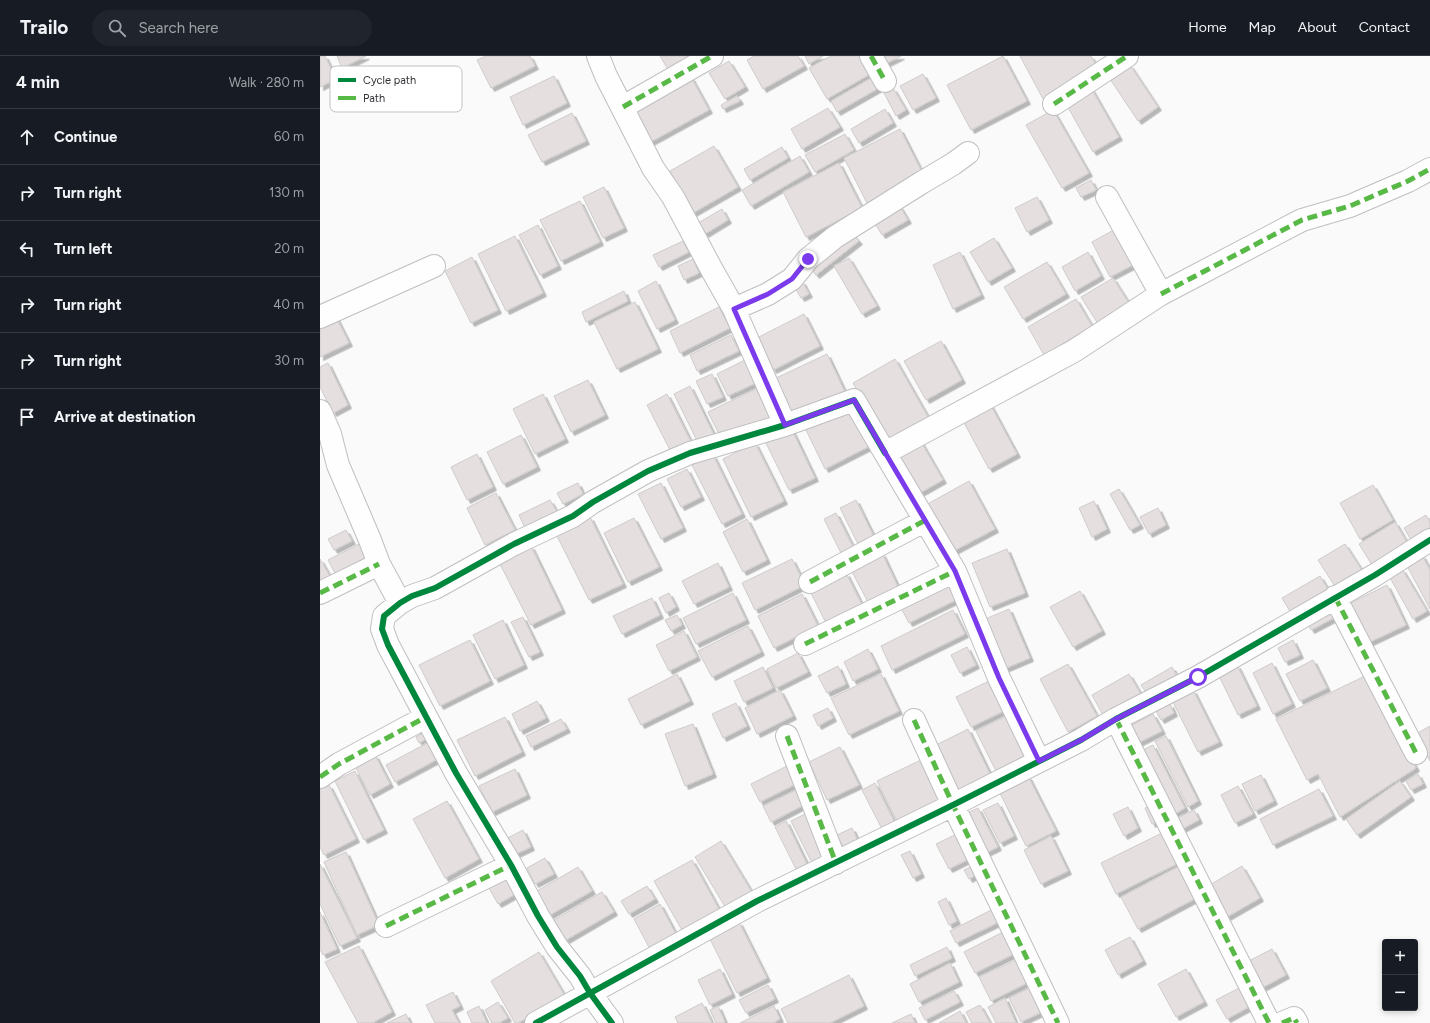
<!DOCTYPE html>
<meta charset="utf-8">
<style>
:root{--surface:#171b24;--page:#20242c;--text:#f1f3f6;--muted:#9ea1a6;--line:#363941}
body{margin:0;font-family:Figtree,sans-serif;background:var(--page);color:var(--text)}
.controls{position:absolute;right:12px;bottom:12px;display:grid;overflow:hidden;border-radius:4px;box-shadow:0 2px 6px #0003}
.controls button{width:36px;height:36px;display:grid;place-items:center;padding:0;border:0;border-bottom:1px solid var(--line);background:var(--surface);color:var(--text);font:20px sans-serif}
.stop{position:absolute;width:12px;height:12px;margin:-9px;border:3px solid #7c3aed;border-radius:50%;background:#fff}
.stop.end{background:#7c3aed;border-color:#fff;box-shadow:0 1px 4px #0008}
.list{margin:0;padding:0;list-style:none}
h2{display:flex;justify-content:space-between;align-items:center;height:52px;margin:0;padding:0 16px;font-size:17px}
h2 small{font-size:13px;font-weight:400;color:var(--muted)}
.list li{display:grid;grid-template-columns:26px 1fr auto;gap:12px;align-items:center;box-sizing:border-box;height:56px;padding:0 16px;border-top:1px solid var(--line)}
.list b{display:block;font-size:15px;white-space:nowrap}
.list em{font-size:13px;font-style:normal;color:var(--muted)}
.icon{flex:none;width:22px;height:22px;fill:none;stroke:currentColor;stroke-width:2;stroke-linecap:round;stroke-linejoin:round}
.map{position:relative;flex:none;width:1110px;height:967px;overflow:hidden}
header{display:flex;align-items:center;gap:24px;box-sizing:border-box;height:56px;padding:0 20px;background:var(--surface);border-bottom:1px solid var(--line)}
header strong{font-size:19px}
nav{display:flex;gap:22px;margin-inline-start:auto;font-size:14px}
.search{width:280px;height:36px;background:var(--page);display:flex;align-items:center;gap:10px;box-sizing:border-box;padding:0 14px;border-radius:22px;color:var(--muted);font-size:15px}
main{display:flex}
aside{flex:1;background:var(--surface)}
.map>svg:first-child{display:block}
.building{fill:#e5e0df;stroke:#cfcbcb;filter:url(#shadow)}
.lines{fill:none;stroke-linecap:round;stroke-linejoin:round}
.minor-casing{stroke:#bfbec1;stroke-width:24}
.minor{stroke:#fefefe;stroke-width:22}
.quiet{stroke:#58b947;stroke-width:5;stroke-dasharray:10 5;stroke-linecap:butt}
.cycleway-casing{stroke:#fff;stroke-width:8}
.cycleway{stroke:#00873e;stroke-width:6}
.route{stroke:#7c3aed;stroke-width:5}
.key{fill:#fff;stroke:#c2c2c3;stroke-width:1}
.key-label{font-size:11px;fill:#343238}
</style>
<header>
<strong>Trailo</strong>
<div class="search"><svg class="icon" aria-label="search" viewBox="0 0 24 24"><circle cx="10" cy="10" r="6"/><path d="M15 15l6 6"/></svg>Search here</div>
<nav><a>Home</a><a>Map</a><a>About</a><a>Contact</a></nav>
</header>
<main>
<aside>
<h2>4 min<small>Walk · 280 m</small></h2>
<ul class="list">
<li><svg class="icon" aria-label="ahead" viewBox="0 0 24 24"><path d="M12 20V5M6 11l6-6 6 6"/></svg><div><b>Continue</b></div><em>60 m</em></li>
<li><svg class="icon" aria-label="right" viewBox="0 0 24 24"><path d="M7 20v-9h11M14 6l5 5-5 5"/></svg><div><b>Turn right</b></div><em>130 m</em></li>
<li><svg class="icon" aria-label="left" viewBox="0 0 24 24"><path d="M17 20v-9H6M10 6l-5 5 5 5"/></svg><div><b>Turn left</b></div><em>20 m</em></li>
<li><svg class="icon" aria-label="right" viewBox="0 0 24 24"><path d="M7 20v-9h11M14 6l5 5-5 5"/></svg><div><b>Turn right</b></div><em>40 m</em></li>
<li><svg class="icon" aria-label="right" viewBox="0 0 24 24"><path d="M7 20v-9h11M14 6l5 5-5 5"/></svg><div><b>Turn right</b></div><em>30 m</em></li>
<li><svg class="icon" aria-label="arrive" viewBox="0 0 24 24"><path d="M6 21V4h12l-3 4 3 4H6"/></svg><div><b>Arrive at destination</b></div></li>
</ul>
</aside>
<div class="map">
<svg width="1110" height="967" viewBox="0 0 1110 967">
<defs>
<filter id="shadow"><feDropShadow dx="3.5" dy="3.5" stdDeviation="0" flood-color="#0004"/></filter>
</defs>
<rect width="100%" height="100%" fill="#fafafb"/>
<path class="building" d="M0 0H5L16 23 0 31Z
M17 0H46L22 12Z
M166 0H210L215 10 171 32 157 4Z
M340 0H377L350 17Z
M434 0H478L484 10 443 33 427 4Z
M485 0H503L489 8Z
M511 0H542L552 17 507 43 489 12Z
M558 0H581L563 9Z
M683 0 707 45 651 74 627 29Z
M700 0H771L779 14 723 43Z
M409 5 425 31 405 43 389 17Z
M810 9 838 51 818 65 790 23Z
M603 18 616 42 593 54 580 30Z
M234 20 247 47 203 69 190 41Z
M371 21 389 54 327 88 309 55Z
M553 21 559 32 517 56 511 45Z
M573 32 586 54 576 60 564 37Z
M771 32 799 81 773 96 745 46Z
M417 40 420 45 403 53 401 49Z
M508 52 520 71 482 93 471 73Z
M565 53 573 67 539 87 531 73Z
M733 54 769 117 742 132 706 69Z
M252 57 266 85 222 106 208 79Z
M580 73 603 118 547 147 524 102Z
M525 78 534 94 495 116 485 99Z
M394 90 418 131 373 157 350 115Z
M462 91 468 102 430 124 424 113Z
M480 100 489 116 431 150 422 134Z
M519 107 542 152 486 181 463 136Z
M771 124 776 134 761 141 756 132Z
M284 131 304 172 283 182 263 141Z
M717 141 729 164 707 176 695 152Z
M260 145 280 186 241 205 220 164Z
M579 149 588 164 562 179 553 164Z
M402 153 408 164 385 178 378 167Z
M218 169 238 210 220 219 199 179Z
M799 171 817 207 790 221 772 186Z
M531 176 539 185 496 219 488 209Z
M195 180 223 237 186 255 158 198Z
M674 182 692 212 668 226 650 196Z
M363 185 369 196 339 211 333 199Z
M640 196 661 239 633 253 613 209Z
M768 196 781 220 755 235 742 211Z
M152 201 178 254 151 267 125 215Z
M529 202 557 250 542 258 514 210Z
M373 203 379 217 364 224 358 210Z
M727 206 746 238 703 263 684 231Z
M793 222 812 252 780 271 761 241Z
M336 225 355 264 337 273 318 235Z
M482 225 489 238 481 242 474 230Z
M304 235 308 245 266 266 262 256Z
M756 243 772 270 724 299 708 271Z
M315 246 338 293 297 313 274 266Z
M399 251 410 272 360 297 350 275Z
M13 255 29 287 0 301V262Z
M484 258 500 290 453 314 437 282Z
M411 279 419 295 377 315 370 299Z
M621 285 642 324 606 344 584 305Z
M507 298 525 336 472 361 454 323Z
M427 303 438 326 408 340 397 318Z
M575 303 612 368 570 392 533 327Z
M8 307 28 349 13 357 0 331V311Z
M392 318 403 341 387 348 376 325Z
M268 324 285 359 251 376 234 340Z
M370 330 395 381 379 389 354 338Z
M440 331 454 359 402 384 388 356Z
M223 338 245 383 215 398 193 353Z
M347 338 372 388 352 398 327 349Z
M670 348 697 398 669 413 642 363Z
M530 350 550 390 505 413 485 372Z
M471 372 495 422 469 434 445 385Z
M201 379 217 411 183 428 167 396Z
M600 384 623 424 598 438 575 399Z
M435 387 464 445 431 461 403 403Z
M157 398 173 431 147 444 131 411Z
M393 399 422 458 402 468 372 409Z
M367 413 381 441 361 451 347 423Z
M649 425 675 473 630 497 604 450Z
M258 427 263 438 243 448 237 437Z
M341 427 363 472 341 483 318 438Z
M1053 429 1073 464 1040 483 1020 447Z
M799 433 820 469 810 474 790 438Z
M176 437 195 474 165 489 147 452Z
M230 444 237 456 205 472 199 459Z
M536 444 555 483 539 490 520 452Z
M774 445 787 473 772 481 759 452Z
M838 452 846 469 829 478 820 461Z
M516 457 535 495 523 501 504 463Z
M1106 459 1110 466V473L1091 484 1084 472Z
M270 461 303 528 269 544 236 478Z
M314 462 339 511 308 526 284 477Z
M427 463 447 504 423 516 403 476Z
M1075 466 1088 488 1052 509 1039 488Z
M26 474 32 485 14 494 8 483Z
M41 487 50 503 17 521 8 504Z
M1025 488 1043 516 1016 532 998 504Z
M211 490 242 554 211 569 179 506Z
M687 493 705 537 670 551 652 507Z
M562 497 579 533 549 548 530 512Z
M1102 499 1110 514V553L1086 508Z
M0 503 11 522 0 529Z
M472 503 485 529 435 554 422 527Z
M398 507 409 531 374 548 362 525Z
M1082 513 1107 555 1093 563 1069 520Z
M526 517 543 551 507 569 490 535Z
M1000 520 1009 535 971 557 962 542Z
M629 525 638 543 589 567 580 550Z
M1067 529 1086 569 1048 587 1029 548Z
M760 535 782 575 753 591 730 551Z
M349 537 356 551 346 557 339 542Z
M413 537 426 564 376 588 363 562Z
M482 538 498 570 454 592 438 560Z
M332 542 340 559 302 578 293 560Z
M1009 552 1014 562 991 574 985 563Z
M689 553 710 602 684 613 663 564Z
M633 554 645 578 572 614 561 590Z
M357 559 362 569 351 575 345 564Z
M203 561 220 596 209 601 191 566Z
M183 564 204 609 175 623 153 579Z
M428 570 441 596 392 621 378 595Z
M364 575 377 601 349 615 336 589Z
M150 584 170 625 120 650 99 609Z
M973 584 980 599 965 606 958 592Z
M647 591 656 609 640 617 631 599Z
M548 593 558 613 533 625 524 606Z
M478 597 488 616 456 632 447 613Z
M993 604 1007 632 980 645 966 618Z
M952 607 972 648 953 658 933 617Z
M748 608 777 660 748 676 720 623Z
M917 609 937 650 918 659 898 618Z
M518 610 526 628 507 637 498 620Z
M443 611 453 632 424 646 414 625Z
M852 611 857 620 827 638 821 629Z
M357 618 370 645 321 669 308 643Z
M561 618 579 655 529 679 511 642Z
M809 618 822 640 784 661 772 639Z
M1047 619 1096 712 1020 761 998 718 987 724 956 663Z
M669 625 684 655 651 671 636 641Z
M460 634 473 660 437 678 425 652Z
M873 634 899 686 878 696 852 644Z
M217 645 226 662 200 675 192 658Z
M416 647 427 670 403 682 392 658Z
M850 648 854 657 841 664 836 655Z
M508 652 513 662 498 670 493 659Z
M833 658 842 675 818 687 810 670Z
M688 659 709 701 677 717 656 675Z
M185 661 202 696 155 720 137 684Z
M241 663 247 673 211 691 206 680Z
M373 668 393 718 365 730 345 678Z
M1110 670V705L1096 678Z
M648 673 671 720 639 736 616 689Z
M107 675 110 681 99 687 96 681Z
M846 680 878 745 868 751 835 685Z
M109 686 118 703 75 726 66 709Z
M833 689 865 752 853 759 821 695Z
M520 691 539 729 507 744 489 706Z
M55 699 70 728 50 739 35 710Z
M603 703 624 745 578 767 557 725Z
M467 710 476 728 440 746 431 728Z
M195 713 207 739 172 756 159 730Z
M35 715 64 774 44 784 15 725Z
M1098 718 1103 728 1091 734 1086 725Z
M941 719 954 745 935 755 922 728Z
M708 720 736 775 706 790 679 735Z
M1080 725 1091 741 1037 779 1026 763Z
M555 727 575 767 562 773 542 734Z
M9 729 36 783 4 799 0 791V733Z
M918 730 933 758 915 767 901 739Z
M478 733 486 748 451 766 443 750Z
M999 733 1013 760 953 789 940 763Z
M127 745 159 803 125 822 93 763Z
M678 747 694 780 680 787 663 754Z
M832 749 840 764 832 768 825 752Z
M808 751 818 772 804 780 793 758Z
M658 752 678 791 664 798 645 758Z
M874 754 879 764 860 774 855 763Z
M487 757 508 800 492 807 471 765Z
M466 765 487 808 476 813 455 771Z
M532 772 538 785 524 793 517 779Z
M852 772 867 803 796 838 781 807Z
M203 774 211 791 192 800 184 784Z
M641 776 653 801 629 813 616 788Z
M731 780 748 815 721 828 704 794Z
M401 785 433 838 407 854 375 801Z
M590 795 601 818 593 822 581 799Z
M26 796 59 869 37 879 4 806Z
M225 802 234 818 215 828 207 812Z
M372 804 400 855 363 876 334 825Z
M865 807 882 839 818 873 801 841Z
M0 808 37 882 20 890 0 848Z
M653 810 658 818 649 823 644 814Z
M922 810 940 842 907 861 888 830Z
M258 811 272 835 230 859 217 835Z
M186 822 196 838 178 848 169 832Z
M327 830 335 843 309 858 301 845Z
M282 836 294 856 246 884 234 864Z
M626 842 637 865 629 869 618 846Z
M340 848 357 880 331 895 314 863Z
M673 853 679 866 636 887 630 875Z
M0 856 17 893 3 899 0 893Z
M419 866 447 922 417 937 389 881Z
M683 876 694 898 655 917 644 896Z
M810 881 823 905 798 919 785 894Z
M39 890 72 956 52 967H38L5 906Z
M627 891 632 902 595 920 590 909Z
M952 893 966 919 940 933 925 907Z
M219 896 245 940 198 967H195L171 925Z
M696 904 707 927 671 945 659 921Z
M630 907 639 926 599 946 590 928Z
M400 913 412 938 390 949 378 924Z
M866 913 884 946 856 961 838 928Z
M529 919 544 950 510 967H468L461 953Z
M448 929 455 943 426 957 419 944Z
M710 932 722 956 701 966 689 942Z
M919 932 929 951 907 963 896 944Z
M634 935 640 946 605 964 599 952Z
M133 936 140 950 132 954 139 967H115L106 949Z
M685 942 696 967H676L668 951Z
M178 946 188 962 179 967H172L165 954Z
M382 947 392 967H358L355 961Z
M660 949 670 967H652L646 956Z
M159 950 167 967H152L147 956Z
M398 950 405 966 404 967H396L390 954Z
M454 950 460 963 453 967H420Z
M640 955 646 967H619Z
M86 958 90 967H67Z
M591 958 595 967H572Z"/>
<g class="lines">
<g class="minor-casing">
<path id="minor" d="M278 0 286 20 333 112 353 141 392 214 414 253 465 369
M551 0 565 25
M734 48 807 0
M303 51 392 0
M841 238 982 164 1030 150 1088 125 1110 113
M414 253 448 238 472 223 488 203 515 181 601 127 633 108 648 97
M0 261 114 210
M0 355 10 378 18 409 50 484 59 508 80 547
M490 526 604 465
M0 537 59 508
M1015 541 1096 697
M485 588 635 515
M796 663 949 967
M594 664 633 749 738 967
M467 680 516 807
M719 705 679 622 635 515 565 397 754 295 841 238 787 141
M0 721 19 708 106 661
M66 870 191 809
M216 967 437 845 633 749 761 684 796 663 878 621 1055 519 1110 484
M292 967 270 937 260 920 237 891 218 860 191 809 136 717 68 589 62 573 64 560 80 547 92 540 115 532 194 488 253 460 273 446 328 415 370 397 465 369 534 344 565 397
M962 967 974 962 977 967"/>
</g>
<use href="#minor" class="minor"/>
<path class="quiet" d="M551 0 565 25
M734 48 807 0
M303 51 392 0
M841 238 982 164 1030 150 1088 125 1110 113
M490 526 604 465
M0 537 59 508
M1015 541 1096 697
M485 588 635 515
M796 663 949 967
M594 664 633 749 738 967
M467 680 516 807
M0 721 19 708 106 661
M66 870 191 809
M962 967 974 962 977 967"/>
<g class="cycleway-casing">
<path id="cycleway" d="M216 967 437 845 633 749 761 684 796 663 878 621 1055 519 1110 484
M292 967 270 937 260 920 237 891 218 860 191 809 136 717 68 589 62 573 64 560 80 547 92 540 115 532 194 488 253 460 273 446 328 415 370 397 465 369 534 344 565 397"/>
</g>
<use href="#cycleway" class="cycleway"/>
</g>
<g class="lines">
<path class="route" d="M488 203 472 223 448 238 414 253 465 369 534 344 635 515 679 622 719 705 761 684 796 663 878 621"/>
</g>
<rect x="10" y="10" width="132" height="46" rx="6" class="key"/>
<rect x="18" y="22" width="18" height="4" fill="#00873e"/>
<rect x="18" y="40" width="18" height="4" fill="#58b947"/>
<g class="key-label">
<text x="43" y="28">Cycle path</text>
<text x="43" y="46">Path</text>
</g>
</svg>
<div class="controls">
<button>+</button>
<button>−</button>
</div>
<div class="stop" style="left:878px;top:621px"></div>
<div class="stop end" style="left:488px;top:203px"></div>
</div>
</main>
